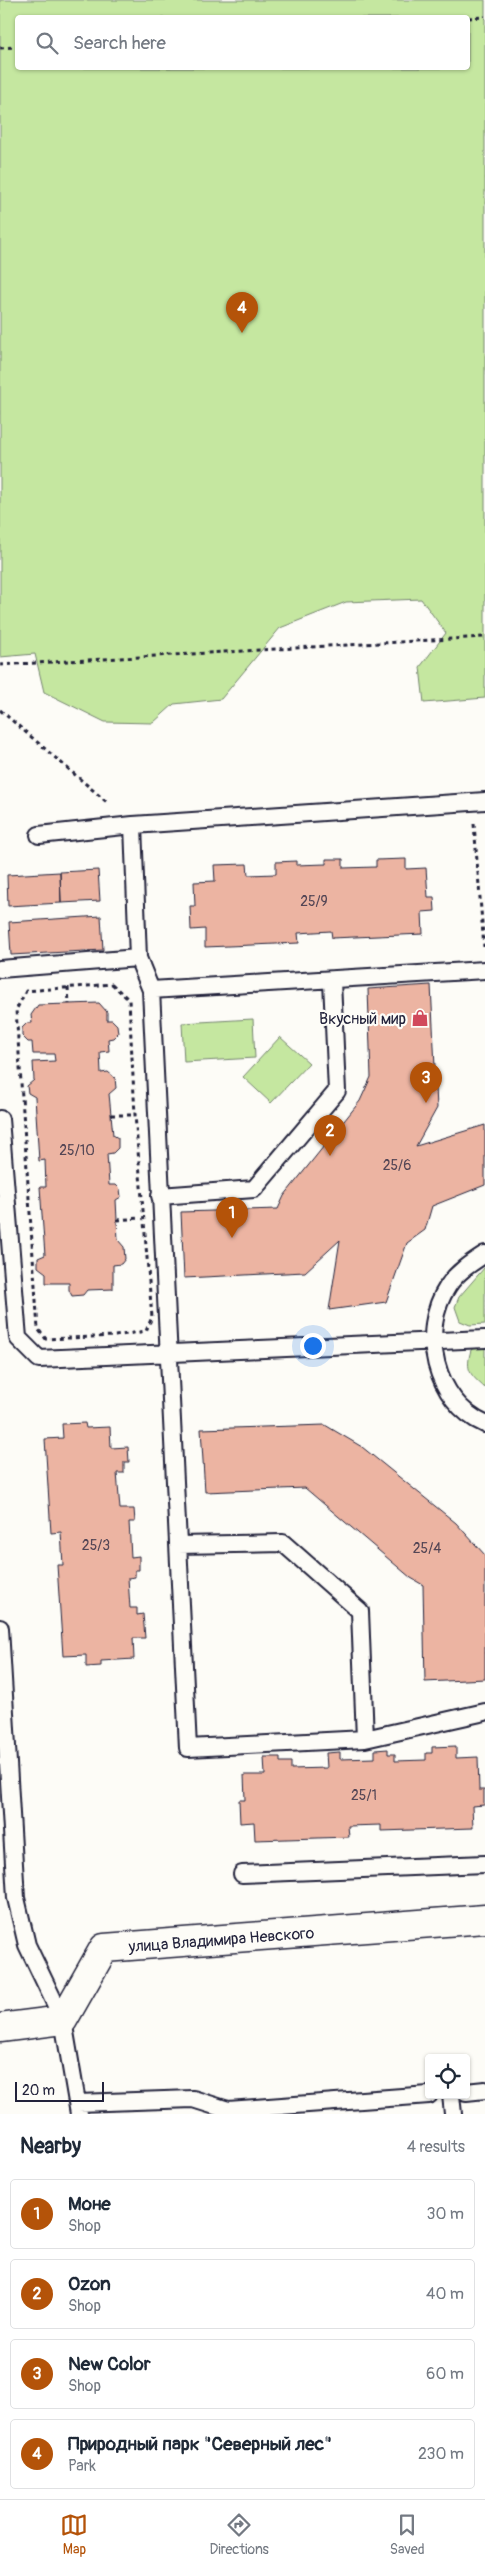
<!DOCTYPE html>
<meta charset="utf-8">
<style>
:root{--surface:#fff;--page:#f6f6f7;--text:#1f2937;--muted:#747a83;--line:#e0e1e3;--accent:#b45309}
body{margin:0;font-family:Pangolin,sans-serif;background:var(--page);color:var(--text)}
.controls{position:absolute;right:15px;bottom:15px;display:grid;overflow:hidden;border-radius:5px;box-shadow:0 1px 4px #0004}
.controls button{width:45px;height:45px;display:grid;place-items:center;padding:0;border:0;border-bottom:1px solid var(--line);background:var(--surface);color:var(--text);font:25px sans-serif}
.scale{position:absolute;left:15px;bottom:12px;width:89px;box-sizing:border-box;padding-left:5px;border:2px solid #22223b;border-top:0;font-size:14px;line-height:18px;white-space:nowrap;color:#22223b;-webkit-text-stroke:4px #fdfcf7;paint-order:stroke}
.you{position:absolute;left:312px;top:1345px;width:18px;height:18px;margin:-12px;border:4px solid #fff;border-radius:50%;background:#1a73e8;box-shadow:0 0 0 8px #1a73e833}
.badge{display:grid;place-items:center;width:32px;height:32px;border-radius:50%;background:var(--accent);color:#fff;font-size:16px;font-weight:700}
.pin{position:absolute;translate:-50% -41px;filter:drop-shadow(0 1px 2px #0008)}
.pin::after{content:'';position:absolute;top:26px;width:18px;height:15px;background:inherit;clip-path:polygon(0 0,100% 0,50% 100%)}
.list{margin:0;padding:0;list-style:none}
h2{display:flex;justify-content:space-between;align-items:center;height:65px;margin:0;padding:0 20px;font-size:21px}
h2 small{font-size:16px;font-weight:400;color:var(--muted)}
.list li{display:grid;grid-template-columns:32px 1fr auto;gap:15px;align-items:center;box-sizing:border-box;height:70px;margin:0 10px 10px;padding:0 10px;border:1px solid var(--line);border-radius:5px}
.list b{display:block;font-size:19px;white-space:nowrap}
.list p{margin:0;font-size:16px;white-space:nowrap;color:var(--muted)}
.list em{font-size:16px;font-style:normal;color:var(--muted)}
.icon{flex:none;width:28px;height:28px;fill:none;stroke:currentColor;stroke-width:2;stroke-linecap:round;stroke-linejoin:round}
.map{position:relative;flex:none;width:485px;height:2114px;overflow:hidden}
.search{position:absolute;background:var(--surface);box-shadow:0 1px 4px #0004;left:15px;right:15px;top:15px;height:55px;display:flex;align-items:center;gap:12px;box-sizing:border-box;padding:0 18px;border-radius:5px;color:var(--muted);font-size:19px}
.sheet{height:385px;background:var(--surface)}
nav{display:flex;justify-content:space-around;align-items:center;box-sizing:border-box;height:70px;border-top:1px solid var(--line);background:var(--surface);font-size:14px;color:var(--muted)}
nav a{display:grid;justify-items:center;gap:2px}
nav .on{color:var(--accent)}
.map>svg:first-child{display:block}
.green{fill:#c5e7a0;stroke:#74846e;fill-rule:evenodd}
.building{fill:#ecb4a2;stroke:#22223b}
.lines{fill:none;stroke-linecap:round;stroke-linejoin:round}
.service-casing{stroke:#22223b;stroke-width:20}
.minor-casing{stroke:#22223b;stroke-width:31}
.path{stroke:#22223b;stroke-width:3;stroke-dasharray:4 4;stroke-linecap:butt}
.service{stroke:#fdfcf7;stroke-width:16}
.minor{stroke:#fdfcf7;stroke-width:28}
.labels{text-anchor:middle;stroke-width:4.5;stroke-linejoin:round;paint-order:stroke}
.number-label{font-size:14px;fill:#544655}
.poi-label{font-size:16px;fill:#22223b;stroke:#fdfcf7;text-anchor:end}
.street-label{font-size:16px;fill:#22223b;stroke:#fdfcf7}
</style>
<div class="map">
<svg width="485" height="2114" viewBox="0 0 485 2114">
<rect width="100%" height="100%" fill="#fdfcf7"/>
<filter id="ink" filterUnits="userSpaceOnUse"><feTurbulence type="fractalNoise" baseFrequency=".02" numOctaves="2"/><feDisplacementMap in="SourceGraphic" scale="10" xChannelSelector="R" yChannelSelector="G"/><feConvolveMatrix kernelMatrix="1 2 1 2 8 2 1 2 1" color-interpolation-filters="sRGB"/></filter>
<g filter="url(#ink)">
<path class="green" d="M0 0H485V698L424 703 420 667 446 633 421 599 346 602 280 628 221 699 174 704 153 723 105 722 44 692 35 654 0 657ZM18 18H468V68H18Z
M253 1019 255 1058 184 1062 182 1023Z
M280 1037 309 1063 271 1103 243 1077Z
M485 1267V1324L470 1325 460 1321 455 1307 459 1297Z
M481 1343H485V1388C470 1374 465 1371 471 1350Z"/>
<path class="building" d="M326 859H343V868L376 867V860L406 859V869L426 868 428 897H434L435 911 422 912 423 934 332 938 331 931 298 933 299 943 205 947V929L191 930 190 906H195L194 882 215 881 214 865 247 864 248 875 276 874V862L296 861V865L326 864Z
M98 870 100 901 61 903 60 872Z
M60 872 61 903 8 906 7 875Z
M101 916 103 950 11 955 9 922Z
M431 985 437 1108 416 1146 485 1125V1185L432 1206 425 1230 407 1243 386 1302 329 1310 340 1240 305 1272 184 1278 181 1212 278 1209 284 1196 360 1101 371 1077 368 989Z
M99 1003 107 1012V1020H112L117 1025 118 1033 113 1038 108 1039 109 1051 100 1052 101 1073 108 1072 115 1078 116 1088 109 1094 113 1135 118 1138V1148L113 1153 107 1154 109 1185H116L120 1189 121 1197 116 1200 118 1240 124 1247 125 1259 121 1264 113 1265V1289L87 1290 83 1295 72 1296 69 1290V1283H46V1273L38 1267V1258L45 1255 40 1187H46L45 1160 39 1161 35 1097 28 1093 27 1086 34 1080 33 1062 55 1061 54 1054H33L32 1042H28L22 1036V1028L27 1023H32L31 1015 38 1005Z
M85 1423 86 1428 110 1427 111 1448 128 1447 129 1462H124V1473H117L120 1509H134L135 1522H129L131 1557 139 1556V1570H135V1577L128 1578 130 1608H137V1615L143 1614 145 1638H133L134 1659 101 1661V1666L86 1667V1655L63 1656 57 1565H63L61 1532 51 1533 45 1439 63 1438 62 1424Z
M325 1425 362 1447 456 1523 485 1555V1679L425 1682 423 1585 411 1578 305 1488 205 1492 201 1429Z
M456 1746V1758L478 1757 479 1790H484V1805L472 1806 473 1828 381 1831V1825L348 1826 349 1837 255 1840 254 1822 240 1823 239 1800H245L244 1775H265L264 1757H280V1762H291V1769L327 1768 326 1753 340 1752V1759L375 1758V1750L388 1749V1754H395V1761L426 1760V1753H432V1747Z"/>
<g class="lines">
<g class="service-casing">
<path id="service" d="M133 825 138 958 151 990 188 1748 365 1739 485 1712
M39 835 133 825 485 801
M0 969 138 958
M151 990 485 970
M0 1119 18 1338 39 1359 485 1339
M160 1196 254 1189 337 1091 332 981
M485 1254C471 1263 457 1272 448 1286 418 1331 435 1402 485 1424
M178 1545 283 1543 360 1611 365 1739
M0 1628 16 1898 27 1945 63 2020 79 2114
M242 1874 485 1864
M466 2092 485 2090
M451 2095 453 2114
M78 2103 193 2099 228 2110 429 2095"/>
</g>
<g class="minor-casing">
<g id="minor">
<path id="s1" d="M0 2028 63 2020 104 1948 485 1919"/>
</g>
</g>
<path class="path" d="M468 18 485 17
M0 48 18 47
M0 665 485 637
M0 710 109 804
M474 824 484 947
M112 984 129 1000 135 1115 152 1317 146 1331 115 1336 46 1339 38 1329 16 1010 26 991Z
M68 987 69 1004
M111 1115H135
M117 1220 139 1218"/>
<use href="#service" class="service"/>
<use href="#minor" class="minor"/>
</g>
</g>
<defs>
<g id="shop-bare" transform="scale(1.35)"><path d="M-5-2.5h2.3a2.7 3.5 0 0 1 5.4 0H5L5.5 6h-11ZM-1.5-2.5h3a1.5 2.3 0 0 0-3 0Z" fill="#d1495b" stroke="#fdfcf7" stroke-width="2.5" paint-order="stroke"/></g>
</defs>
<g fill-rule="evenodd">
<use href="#shop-bare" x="420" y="1018"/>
</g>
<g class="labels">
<g class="number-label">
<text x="314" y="906">25/9</text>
<text x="77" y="1155">25/10</text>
<text x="397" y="1170">25/6</text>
<text x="96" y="1550">25/3</text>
<text x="427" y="1553">25/4</text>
<text x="364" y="1800">25/1</text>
</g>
<g class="poi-label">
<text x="406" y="1024">Вкусный мир</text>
</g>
<g class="street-label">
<text dy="6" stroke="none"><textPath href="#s1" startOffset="264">улица Владимира Невского</textPath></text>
</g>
</g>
</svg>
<div class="controls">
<button><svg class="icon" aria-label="locate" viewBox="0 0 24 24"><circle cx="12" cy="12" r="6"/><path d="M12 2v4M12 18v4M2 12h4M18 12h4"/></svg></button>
</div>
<div class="scale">20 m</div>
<div class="you"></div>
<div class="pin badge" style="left:232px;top:1238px">1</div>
<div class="pin badge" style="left:330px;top:1156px">2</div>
<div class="pin badge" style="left:426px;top:1103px">3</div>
<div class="pin badge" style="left:242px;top:333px">4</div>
<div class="search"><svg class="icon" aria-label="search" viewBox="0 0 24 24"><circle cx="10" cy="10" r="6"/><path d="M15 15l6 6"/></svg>Search here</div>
</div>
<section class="sheet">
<h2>Nearby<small>4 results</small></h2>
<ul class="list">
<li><span class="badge">1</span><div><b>Моне</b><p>Shop</p></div><em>30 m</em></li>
<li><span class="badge">2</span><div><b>Ozon</b><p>Shop</p></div><em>40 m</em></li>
<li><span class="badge">3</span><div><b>New Color</b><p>Shop</p></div><em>60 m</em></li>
<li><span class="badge">4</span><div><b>Природный парк &quot;Северный лес&quot;</b><p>Park</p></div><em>230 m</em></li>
</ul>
</section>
<nav>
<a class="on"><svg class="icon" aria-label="map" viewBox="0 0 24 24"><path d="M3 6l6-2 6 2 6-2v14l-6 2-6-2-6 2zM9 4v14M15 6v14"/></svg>Map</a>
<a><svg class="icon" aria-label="directions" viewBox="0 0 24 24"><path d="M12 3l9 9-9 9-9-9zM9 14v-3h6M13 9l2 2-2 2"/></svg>Directions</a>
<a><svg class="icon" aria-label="saved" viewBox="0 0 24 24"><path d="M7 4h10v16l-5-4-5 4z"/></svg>Saved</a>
</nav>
